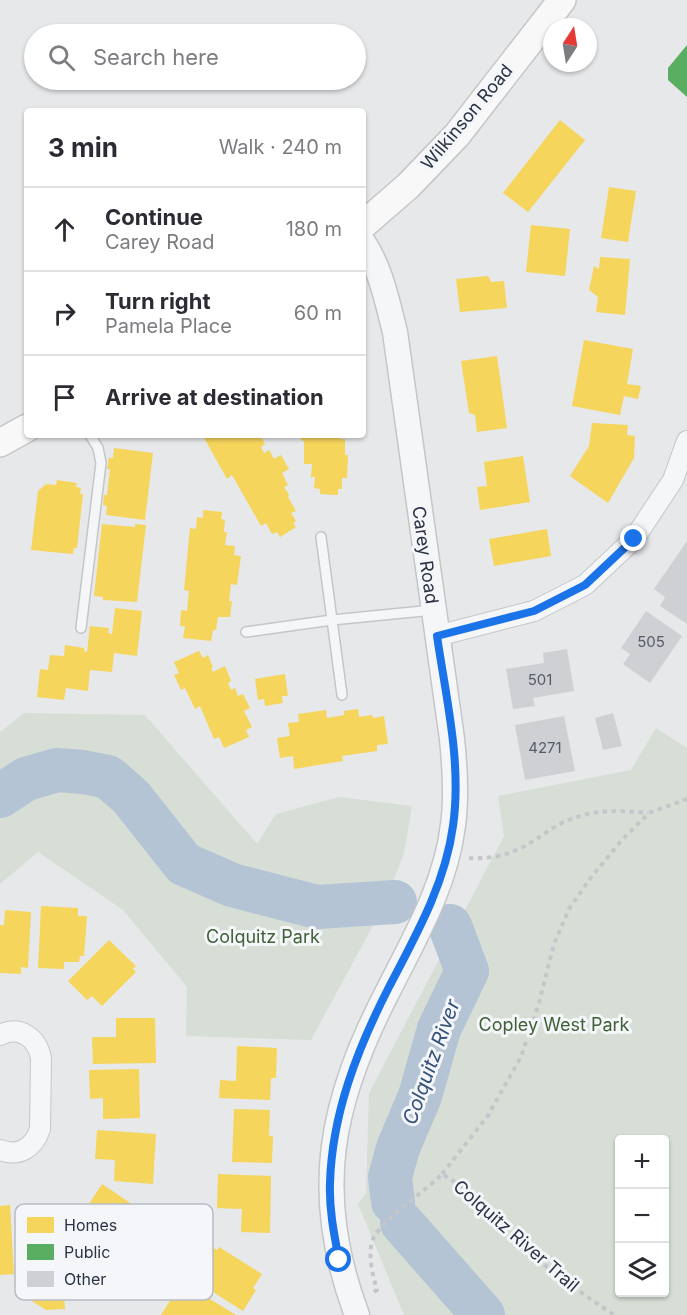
<!DOCTYPE html>
<meta charset="utf-8">
<style>
:root{--surface:#fff;--page:#f2f2f3;--text:#2b2b33;--muted:#7c7c81;--line:#e1e1e2}
body{margin:0;font-family:Inter,sans-serif;background:var(--page);color:var(--text)}
.controls{position:absolute;right:18px;bottom:18px;display:grid;overflow:hidden;border-radius:6px;box-shadow:0 2px 4px #0004}
.controls button{width:54px;height:54px;display:grid;place-items:center;padding:0;border:0;border-bottom:2px solid var(--line);background:var(--surface);color:var(--text);font:30px sans-serif}
.compass{position:absolute;left:543px;top:18px;width:54px;height:54px;border-radius:50%;background:var(--surface);box-shadow:0 2px 4px #0004;rotate:12deg}
.stop{position:absolute;width:18px;height:18px;margin:-14px;border:4px solid #1a73e8;border-radius:50%;background:#fff}
.stop.end{background:#1a73e8;border-color:#fff;box-shadow:0 2px 6px #0008}
.list{margin:0;padding:0;list-style:none}
h2{display:flex;justify-content:space-between;align-items:center;height:78px;margin:0;padding:0 24px;font-size:26px}
h2 small{font-size:20px;font-weight:400;color:var(--muted)}
.list li{display:grid;grid-template-columns:39px 1fr auto;gap:18px;align-items:center;box-sizing:border-box;height:84px;padding:0 24px;border-top:2px solid var(--line)}
.list b{display:block;font-size:22px;white-space:nowrap}
.list p{margin:0;font-size:20px;white-space:nowrap;color:var(--muted)}
.list em{font-size:20px;font-style:normal;color:var(--muted)}
.icon{flex:none;width:33px;height:33px;fill:none;stroke:currentColor;stroke-width:2;stroke-linecap:round;stroke-linejoin:round}
.map{position:relative;flex:none;width:687px;height:1315px;overflow:hidden}
.search{position:absolute;background:var(--surface);box-shadow:0 2px 4px #0004;left:24px;top:24px;width:342px;height:66px;display:flex;align-items:center;gap:15px;box-sizing:border-box;padding:0 21px;border-radius:33px;color:var(--muted);font-size:22px}
.panel{position:absolute;background:var(--surface);box-shadow:0 2px 4px #0004;left:24px;top:108px;width:342px;height:330px;border-radius:6px}
.map>svg:first-child{display:block}
.green{fill:#d6ded6;fill-rule:evenodd}
.homes{fill:#f6d55c}
.public{fill:#5aae61}
.lines{fill:none;stroke-linecap:round;stroke-linejoin:round}
.river{stroke:#b4c4d5;stroke-width:44}
.building{fill:#ced0d3}
.service-casing{stroke:#c4c6c8;stroke-width:12}
.minor-casing{stroke:#c4c6c8;stroke-width:22}
.tertiary-casing{stroke:#c4c6c8;stroke-width:27}
.secondary-casing{stroke:#c4c6c8;stroke-width:30}
.path{stroke:#c5c6ca;stroke-width:4;stroke-dasharray:4.5 4.5;stroke-linecap:butt}
.service{stroke:#f5f6f7;stroke-width:9}
.minor{stroke:#f5f6f7;stroke-width:20}
.tertiary{stroke:#f5f6f7;stroke-width:24}
.secondary{stroke:#f8f8f8;stroke-width:27}
.route{stroke:#1a73e8;stroke-width:8}
.labels{text-anchor:middle;stroke-width:6;stroke-linejoin:round;paint-order:stroke}
.number-label{font-size:15px;fill:#545c69}
.street-label{font-size:18px;fill:#2b3445;stroke:#f4f6f9}
.park-label{font-size:18px;fill:#3f6138;stroke:#f4f6f9}
.water-label{font-size:20px;font-style:italic;fill:#34527a;stroke:#f4f6f9}
.key{fill:#f4f6f9;stroke:#b8bcc3;stroke-width:1.5}
.key-label{font-size:16px;fill:#2b3445}
</style>
<div class="map">
<svg width="687" height="1315" viewBox="0 0 687 1315">
<rect width="100%" height="100%" fill="#e6e8ea"/>
<path class="green" d="M24 713 145 715 257 844 276 814 339 797 412 806 404 853 385 903 311 1040 186 1036 187 987 123 910 38 852 0 884V732Z
M656 728 687 748V1315H404L358 1204 366 1193 369 1093 504 836 498 796 631 770ZM620 1140H664V1292H620Z"/>
<path class="homes" d="M560 120 585 140 528 212 503 193Z
M609 187 636 191 628 242 601 238Z
M531 225 570 229 565 276 526 272Z
M600 257 630 259 625 315 596 312 598 297 589 290 594 266 599 269Z
M488 276 491 282 504 281 507 308 460 312 456 279Z
M584 340 633 349 627 384 641 386 638 399 624 396 620 415 572 406Z
M497 356 507 428 477 432 475 415 469 413 461 361Z
M592 423 628 425 627 435 635 436 634 458 608 503 570 476 589 446Z
M205 435H260L265 444 261 447 264 453 269 450 274 459 281 455 289 469 282 473 288 485 284 487 289 495 288 497 296 511 291 513 296 521 293 523 296 527 280 537 277 532 272 534 266 523 261 526 232 475 227 479 203 436Z
M301 435H340V439H345V455H348L347 478H342V489H338V495L320 494V489L314 488 315 477H311L312 464H304V441L301 440Z
M114 448 153 453 145 520 106 515 107 506 103 505 104 495H107L110 469H107L109 458H113Z
M523 456 530 502 480 510 477 487 487 486 484 462Z
M57 480 77 483 76 487 81 488 80 494H83L77 548H74L73 554 31 550 38 491 46 484 56 485Z
M203 510 222 512 221 519 225 520 224 532H227L225 545 235 546 234 555 241 556 237 585 231 584 229 601H232L230 617H218L216 630H213L211 641 183 638 185 626H180L181 610 187 611 189 591 184 590 190 528 196 529 197 517 203 518Z
M102 524 135 527V524L146 525 137 602 103 600V597L94 596Z
M547 529 551 556 494 566 489 539Z
M115 608 142 611 137 656 114 653 112 672 90 670 88 691 66 688 64 700 37 697 40 669 48 670 50 655 64 656 65 645 84 648V651L87 652 90 626 109 628 108 633 112 634Z
M199 651 203 658 208 655 213 667 211 668 213 672 225 666 231 681 228 683 231 690 235 688 238 696 243 694 250 708 244 711 252 727 246 730 249 737 224 748 219 737 214 739 200 706 195 709 185 688 181 690 174 675 179 673 174 662Z
M285 674 288 696H282L283 703 265 706 264 699 258 700 255 679Z
M358 709 359 717 372 715 373 718 384 716 388 744 377 745V751L342 756 343 761 294 769 293 756 280 758 277 738 290 736 288 723 299 722 298 714 326 710 327 718 344 715V711Z
M41 906 78 908V916H87L84 956H80L79 962H64V969L38 968Z
M5 910 31 912 28 968 21 967V974L0 973V925H4Z
M109 940 136 966 133 969 136 972 102 1006 92 996 87 1000 68 981Z
M116 1018H155L156 1063 93 1064 92 1037H116Z
M237 1046 277 1048 276 1078H271L270 1100 219 1098 220 1080 236 1081Z
M139 1069 140 1118 103 1119V1098L90 1099 89 1070Z
M234 1109 270 1110 269 1136H273L272 1163 232 1162Z
M97 1130 156 1134 153 1184 114 1181 115 1160 95 1159Z
M218 1174 271 1176 270 1233 241 1232 242 1209 217 1208Z
M102 1184 151 1217 127 1253 78 1221Z
M10 1205 14 1274 0 1275V1206Z
M50 1237 51 1254 60 1253 61 1266 81 1265 82 1267 90 1263 105 1288 97 1293 64 1295 65 1309 46 1310 27 1298 26 1277H20L18 1239Z
M207 1244 217 1250 219 1247 262 1274 253 1288 256 1290 243 1311 197 1282 204 1271 194 1265Z
M182 1282 236 1315H161Z"/>
<path class="public" d="M687 45V97L668 80V68Z"/>
<g class="lines">
<path class="river" d="M0 796 26 779 57 770 83 772 108 777 131 797 184 864 232 885 317 907 395 902
M393 1202 390 1177 398 1148 420 1096 439 1029 467 971 450 926
M402 1223 483 1315"/>
</g>
<path class="building" d="M687 541V624L660 606 665 597 654 589Z
M646 611 682 636 650 683 623 664 630 654 621 648Z
M567 649 574 691 533 698 535 706 513 709 506 669 544 663 543 653Z
M613 713 622 746 603 750 595 718Z
M564 716 575 771 525 780 515 725Z"/>
<g class="lines">
<g class="service-casing">
<path id="service" d="M321 537 342 695
M81 628 101 463 98 448 90 435
M246 632 332 620 433 610"/>
</g>
<g class="minor-casing">
<path id="minor" d="M437 636 534 611 585 585 634 539 673 480 687 441
M0 1035C20 1025 37 1038 41 1058L40 1129C34 1148 19 1157 0 1150"/>
</g>
<g class="tertiary-casing">
<path id="tertiary" d="M357 1315C311 1193 330 1102 389 989 415 937 446 885 453 825 457 797 455 768 452 739L395 332C387 301 381 269 363 242"/>
</g>
<g class="secondary-casing">
<path id="secondary" d="M363 225 408 186 457 135 562 0
M0 443 27 428"/>
</g>
<path class="path" d="M469 858C482 859 501 857 514 851 533 844 548 829 566 821 595 809 618 810 648 813
M442 1174 487 1117 521 1057 539 1003 554 944 569 909 589 880 622 840 649 813 687 799
M374 1292 377 1290C373 1277 367 1253 373 1239 383 1218 424 1193 442 1174L468 1190 554 1274 614 1315"/>
<use href="#service" class="service"/>
<use href="#minor" class="minor"/>
<use href="#tertiary" class="tertiary"/>
<use href="#secondary" class="secondary"/>
</g>
<g class="lines">
<path class="route" d="M339 1260C334 1234 329 1209 330 1183 332 1114 357 1050 388 989 415 937 445 885 453 826 462 763 446 698 437 636L534 611 585 585 634 539"/>
</g>
<g class="labels">
<g class="number-label">
<text x="651" y="647">505</text>
<text x="540" y="685">501</text>
<text x="545" y="753">4271</text>
</g>
<g class="street-label">
<text transform="translate(467 117) rotate(-50)" y="6">Wilkinson Road</text>
<text transform="translate(425 555) rotate(82)" y="6">Carey Road</text>
<text transform="translate(516 1236) rotate(41)" y="6">Colquitz River Trail</text>
</g>
<g class="park-label">
<text x="263" y="943">Colquitz Park</text>
<text x="554" y="1031">Copley West Park</text>
</g>
<g class="water-label">
<text transform="translate(431 1062) rotate(-70)" y="7">Colquitz River</text>
</g>
</g>
<rect x="15" y="1204" width="198" height="96" rx="9" class="key"/>
<rect x="27" y="1217" width="27" height="16" fill="#f6d55c"/>
<rect x="27" y="1244" width="27" height="16" fill="#5aae61"/>
<rect x="27" y="1271" width="27" height="16" fill="#ced0d3"/>
<g class="key-label">
<text x="64" y="1231">Homes</text>
<text x="64" y="1258">Public</text>
<text x="64" y="1285">Other</text>
</g>
</svg>
<div class="controls">
<button>+</button>
<button>−</button>
<button><svg class="icon" aria-label="layers" viewBox="0 0 24 24"><path d="M12 4l9 5-9 5-9-5zM3 14l9 5 9-5"/></svg></button>
</div>
<svg class="compass" viewBox="-18 -18 36 36"><path d="M0-13l5 13h-10z" fill="#e53935"/><path d="M0 13l5-13h-10z" fill="#7c7c81"/></svg>
<div class="stop" style="left:339px;top:1260px"></div>
<div class="stop end" style="left:634px;top:539px"></div>
<div class="search"><svg class="icon" aria-label="search" viewBox="0 0 24 24"><circle cx="10" cy="10" r="6"/><path d="M15 15l6 6"/></svg>Search here</div>
<section class="panel">
<h2>3 min<small>Walk · 240 m</small></h2>
<ul class="list">
<li><svg class="icon" aria-label="ahead" viewBox="0 0 24 24"><path d="M12 20V5M6 11l6-6 6 6"/></svg><div><b>Continue</b><p>Carey Road</p></div><em>180 m</em></li>
<li><svg class="icon" aria-label="right" viewBox="0 0 24 24"><path d="M7 20v-9h11M14 6l5 5-5 5"/></svg><div><b>Turn right</b><p>Pamela Place</p></div><em>60 m</em></li>
<li><svg class="icon" aria-label="arrive" viewBox="0 0 24 24"><path d="M6 21V4h12l-3 4 3 4H6"/></svg><div><b>Arrive at destination</b></div></li>
</ul>
</section>
</div>
